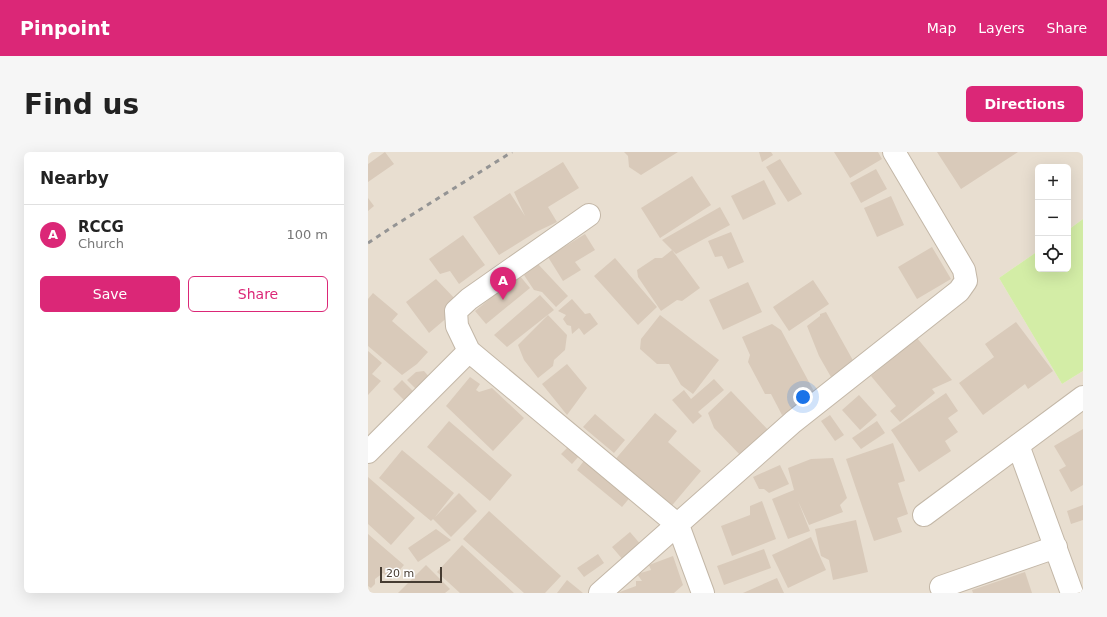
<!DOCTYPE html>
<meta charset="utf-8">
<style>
:root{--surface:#fff;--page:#f6f6f6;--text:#222;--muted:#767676;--line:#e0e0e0;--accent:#db2777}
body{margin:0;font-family:"DejaVu Sans",sans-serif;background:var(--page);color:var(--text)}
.controls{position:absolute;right:12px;top:12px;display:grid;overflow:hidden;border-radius:6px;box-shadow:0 4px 16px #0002}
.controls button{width:36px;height:36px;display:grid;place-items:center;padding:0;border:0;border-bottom:1px solid var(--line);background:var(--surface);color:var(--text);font:20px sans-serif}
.scale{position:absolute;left:12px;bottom:10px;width:62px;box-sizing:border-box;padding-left:4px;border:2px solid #463c32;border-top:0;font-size:11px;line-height:14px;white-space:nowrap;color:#463c32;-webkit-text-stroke:3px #fff;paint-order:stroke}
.you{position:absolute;left:435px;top:245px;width:14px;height:14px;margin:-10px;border:3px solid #fff;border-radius:50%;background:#1a73e8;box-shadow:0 0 0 6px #1a73e833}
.badge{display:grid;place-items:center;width:26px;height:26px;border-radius:50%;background:var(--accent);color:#fff;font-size:13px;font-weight:700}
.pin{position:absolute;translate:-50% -33px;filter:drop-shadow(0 1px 2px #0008)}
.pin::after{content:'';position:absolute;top:21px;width:14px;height:12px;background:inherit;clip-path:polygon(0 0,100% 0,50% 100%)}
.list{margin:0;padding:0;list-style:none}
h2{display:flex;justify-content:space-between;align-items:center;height:52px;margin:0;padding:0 16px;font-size:17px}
h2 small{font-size:13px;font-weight:400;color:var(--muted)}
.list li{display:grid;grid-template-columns:26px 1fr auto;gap:12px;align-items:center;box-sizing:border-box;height:60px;padding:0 16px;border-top:1px solid var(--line)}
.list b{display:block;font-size:15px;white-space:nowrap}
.list p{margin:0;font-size:13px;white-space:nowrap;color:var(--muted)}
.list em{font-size:13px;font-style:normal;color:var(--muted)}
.actions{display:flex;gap:8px;padding:12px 16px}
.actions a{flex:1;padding:9px 0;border:1px solid var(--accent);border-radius:6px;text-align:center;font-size:14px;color:var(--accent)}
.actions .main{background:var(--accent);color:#fff}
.icon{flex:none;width:22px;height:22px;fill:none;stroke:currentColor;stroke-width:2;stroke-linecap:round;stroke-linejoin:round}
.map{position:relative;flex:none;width:715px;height:441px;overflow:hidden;border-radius:6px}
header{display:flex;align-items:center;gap:24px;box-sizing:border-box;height:56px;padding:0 20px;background:var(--accent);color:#fff}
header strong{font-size:19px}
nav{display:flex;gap:22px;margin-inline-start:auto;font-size:14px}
.intro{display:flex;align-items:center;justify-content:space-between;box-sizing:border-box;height:96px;padding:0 24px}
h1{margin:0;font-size:28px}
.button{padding:10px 18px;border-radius:6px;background:var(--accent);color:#fff;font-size:14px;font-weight:700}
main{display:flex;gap:24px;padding:0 24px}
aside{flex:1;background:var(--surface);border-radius:6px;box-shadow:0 4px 16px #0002}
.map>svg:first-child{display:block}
.residential{fill:#e8ded0}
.green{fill:#d3eda6}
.building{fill:#d9caba}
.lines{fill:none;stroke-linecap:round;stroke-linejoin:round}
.minor-casing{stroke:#c3b7a7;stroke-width:24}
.minor{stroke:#fff;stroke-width:22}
.rail{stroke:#949494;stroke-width:3;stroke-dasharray:5 5;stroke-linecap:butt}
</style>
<header>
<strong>Pinpoint</strong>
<nav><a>Map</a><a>Layers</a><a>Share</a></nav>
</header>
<div class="intro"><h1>Find us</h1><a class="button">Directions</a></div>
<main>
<aside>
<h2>Nearby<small></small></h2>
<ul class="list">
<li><span class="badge">A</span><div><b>RCCG</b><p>Church</p></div><em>100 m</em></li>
</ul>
<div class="actions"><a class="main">Save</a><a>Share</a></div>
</aside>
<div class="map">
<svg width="715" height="441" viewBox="0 0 715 441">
<rect width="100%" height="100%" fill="#f4ede2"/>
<path class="residential" d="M0 0H715V67L700 78V15H670V99L631 126 694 232 715 219V441H0Z"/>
<path class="green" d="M715 67V219L694 232 631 126 670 99V117H700V78Z"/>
<path class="building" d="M17 0 26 12 0 30V12Z
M256 0H310L273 23 261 15 260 4Z
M391 0H403L405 3 394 10Z
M466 0H510L514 7 482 26Z
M569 0H650L593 37Z
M412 7 434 42 420 50 398 15Z
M195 10 211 36 180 55 189 70 168 80 131 103 105 65 142 41 157 64 146 40Z
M508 17 519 37 493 51 482 31Z
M324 24 343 53 292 86 273 56Z
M396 28 408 52 375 68 363 44Z
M523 44 536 73 509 85 496 56Z
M0 46 6 54 0 59Z
M352 55 362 73 308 102 294 88Z
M363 80 376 110 360 117 354 104 347 105 340 89Z
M217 82 227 98 207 110 213 118 195 129 180 105Z
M95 83 117 113 91 132 82 119 72 122 61 107Z
M564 95 583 127 549 147 530 115Z
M304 98 332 136 314 149 309 148 293 159 270 125 269 118 287 106H294Z
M247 106 289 155 270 173 226 124Z
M169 111 200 144 188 155 174 140 166 138 156 123Z
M151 123 162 136 118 172 107 159Z
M68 127 90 150 81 164 61 181 38 150Z
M445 128 461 152 421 179 405 155Z
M380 130 394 160 355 178 341 148Z
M5 141 30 162 24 169 60 200 49 212 34 223 0 194V147Z
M172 143 186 158 139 195 126 183Z
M204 147 217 162 222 161 230 172 216 183 211 176 204 182 203 174 199 173 195 167 198 163 190 159Z
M458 160 487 212 463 225 451 204 439 174 452 164V162Z
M180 163 199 183 197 198 186 208 185 214 170 226 156 208 150 193Z
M292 163 351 208 325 242 313 233 301 212H289L272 197 273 187Z
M648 170 685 219 660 237 657 232 615 263 591 231 626 205 617 192Z
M404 172 413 178 449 245 414 263 403 242H397L380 210 382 203 374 185Z
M549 186 584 228 564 237 567 241 532 270 522 259 528 254 503 224Z
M0 199 14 211 4 222 13 229 0 243Z
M199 212 219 236 199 263 174 232Z
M56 219 63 227 50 239 39 228 48 220Z
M102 225 112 232 108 238 111 240 124 236 156 266 125 299 78 254Z
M346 227 356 238 330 260 334 264 325 272 304 248 316 238 323 247Z
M34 228 46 240 37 249 25 237Z
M363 239 402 280 375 306 346 276 340 261Z
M578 241 590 259 580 266 590 280 577 289 583 299 551 320 523 278Z
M491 243 509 263 492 278 474 258Z
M287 261 309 279 300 290 333 319 301 357 245 310Z
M227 262 257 288 246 301 215 275Z
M462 263 476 283 467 289 453 269Z
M81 269 144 323 122 349 59 295Z
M509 269 517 281 493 297 484 286Z
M715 277V333L703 340 691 318 698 314 686 294Z
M525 291 537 329 530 331 540 362 529 366 534 380 506 389 478 307Z
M200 295 211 304 204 312 193 302Z
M34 298 86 341 67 365 91 341 109 359 83 385 65 367 63 369 11 326Z
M218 306 264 343 254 355 209 318Z
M465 306 479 346 472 353 475 360 441 373 430 349 442 379 420 387 404 347 426 338 420 316 443 307Z
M412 313 421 332 401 341 396 337H391L385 325Z
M0 325 47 366 23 393 0 372Z
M394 349 408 387 364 404 353 374 382 363V354Z
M715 353V368L703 372 699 359Z
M121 359 193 424 177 441H156L95 387Z
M488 368 500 420 465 428 461 408 453 404 447 377Z
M68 377 83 388 50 410 40 396Z
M262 380 274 394 256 409 244 395Z
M0 382 36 413 23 428 15 421 7 427V432L3 436 0 434Z
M443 385 458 418 420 436 404 403Z
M94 393 146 441H92L69 420Z
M396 397 403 416 356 433 349 414Z
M230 402 236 411 216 425 209 416Z
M305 404 315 433 306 441H249L268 434V429H274L269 422 283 418 281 413Z
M58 413 82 437 77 441H30Z
M657 420 664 441H605L604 438Z
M409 426 416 441H375Z
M199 428 215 441H189Z"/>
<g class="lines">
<g class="minor-casing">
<path id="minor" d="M221 63 101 147 88 159 89 174 101 199 310 373 335 441
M650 293 704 441
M0 300 101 199
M556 363 715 245
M573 435 688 395
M232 441 425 270 591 139 598 129 596 118 526 0"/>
</g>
<use href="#minor" class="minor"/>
<path class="rail" d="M0 91 21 77 144 0"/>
</g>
</svg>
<div class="controls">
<button>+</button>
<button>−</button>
<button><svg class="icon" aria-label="locate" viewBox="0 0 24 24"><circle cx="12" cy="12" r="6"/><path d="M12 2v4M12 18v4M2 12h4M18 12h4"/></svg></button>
</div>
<div class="scale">20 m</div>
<div class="you"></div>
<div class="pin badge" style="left:135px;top:148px">A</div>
</div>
</main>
